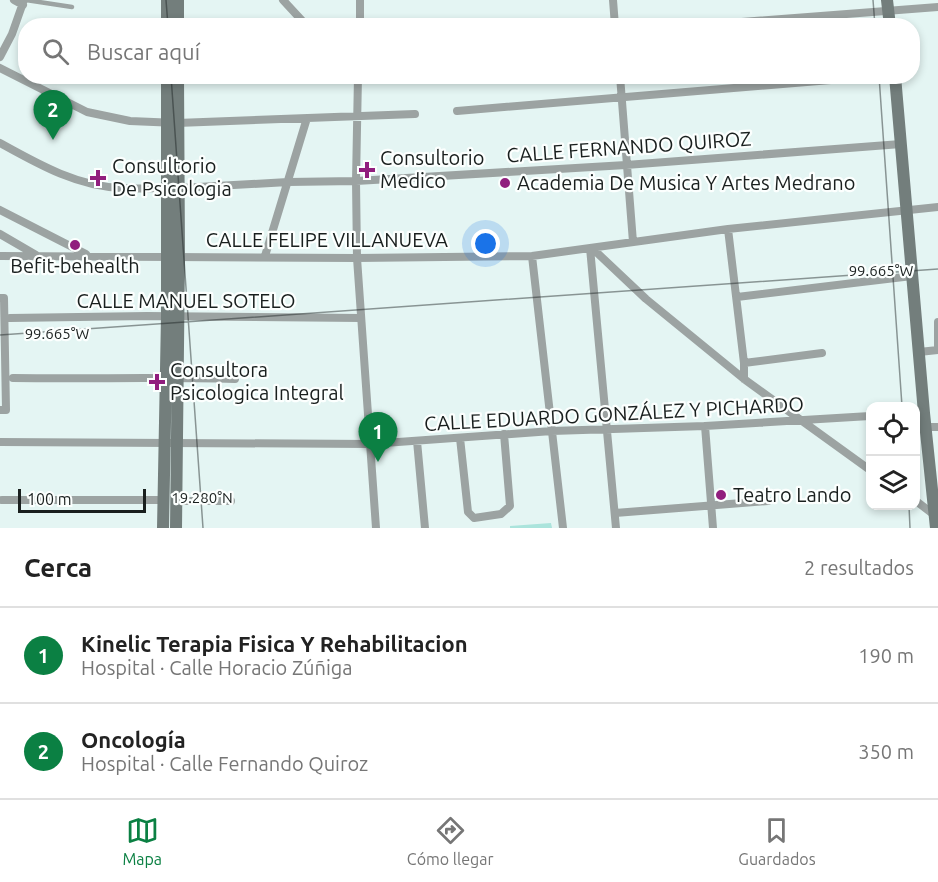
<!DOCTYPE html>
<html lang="es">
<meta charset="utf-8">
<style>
:root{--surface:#fff;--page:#f2f2f2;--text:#222;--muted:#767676;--line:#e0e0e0;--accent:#0b8043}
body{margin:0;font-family:Ubuntu,sans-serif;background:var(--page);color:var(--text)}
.controls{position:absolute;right:18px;bottom:18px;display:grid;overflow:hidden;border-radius:12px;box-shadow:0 3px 9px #0003}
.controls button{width:54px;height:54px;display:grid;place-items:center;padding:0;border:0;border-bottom:2px solid var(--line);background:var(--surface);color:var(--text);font:30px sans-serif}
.scale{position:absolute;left:18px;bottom:15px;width:128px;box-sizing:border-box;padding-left:6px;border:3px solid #191f1e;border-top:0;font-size:16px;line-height:21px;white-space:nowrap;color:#191f1e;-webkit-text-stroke:4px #fcfffe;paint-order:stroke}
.you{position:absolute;left:486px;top:244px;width:21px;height:21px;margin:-15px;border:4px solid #fff;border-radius:50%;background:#1a73e8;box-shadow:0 0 0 9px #1a73e833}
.badge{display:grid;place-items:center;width:39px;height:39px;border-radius:50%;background:var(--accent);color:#fff;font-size:20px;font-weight:700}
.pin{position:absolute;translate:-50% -50px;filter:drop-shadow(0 2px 3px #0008)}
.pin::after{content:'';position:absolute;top:32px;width:21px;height:18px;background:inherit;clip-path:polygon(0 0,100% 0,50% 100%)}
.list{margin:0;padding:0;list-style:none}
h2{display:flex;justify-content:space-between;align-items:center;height:78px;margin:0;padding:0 24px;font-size:26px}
h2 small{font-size:20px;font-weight:400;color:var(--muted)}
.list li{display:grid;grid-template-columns:39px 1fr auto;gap:18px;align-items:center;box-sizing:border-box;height:96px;padding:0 24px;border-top:2px solid var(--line)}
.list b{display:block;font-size:22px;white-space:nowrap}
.list p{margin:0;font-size:20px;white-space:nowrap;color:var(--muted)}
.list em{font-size:20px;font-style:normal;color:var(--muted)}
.icon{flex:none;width:33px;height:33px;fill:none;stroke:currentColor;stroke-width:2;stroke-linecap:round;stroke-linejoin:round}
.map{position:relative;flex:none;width:938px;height:528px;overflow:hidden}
.search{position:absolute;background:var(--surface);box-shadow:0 3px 9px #0003;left:18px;right:18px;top:18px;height:66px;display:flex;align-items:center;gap:15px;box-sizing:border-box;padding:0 21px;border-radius:24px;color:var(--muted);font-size:22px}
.sheet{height:270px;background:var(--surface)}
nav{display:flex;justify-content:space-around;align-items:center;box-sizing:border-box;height:84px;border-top:2px solid var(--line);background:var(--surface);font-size:16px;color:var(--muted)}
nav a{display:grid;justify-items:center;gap:3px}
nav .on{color:var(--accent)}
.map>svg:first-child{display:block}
.green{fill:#abe4dc}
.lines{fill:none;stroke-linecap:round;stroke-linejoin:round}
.lane{stroke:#9ca3a2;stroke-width:4.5}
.street{stroke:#9ca3a2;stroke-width:8}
.secondary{stroke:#737e7c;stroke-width:12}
.ticks{fill:none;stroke:#191f1e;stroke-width:1.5;stroke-opacity:0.45}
.poi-dot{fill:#911e7e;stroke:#fcfffe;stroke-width:2}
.labels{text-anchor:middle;stroke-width:4.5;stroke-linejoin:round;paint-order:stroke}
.street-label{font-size:20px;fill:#191f1e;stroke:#fcfffe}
.poi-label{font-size:20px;fill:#191f1e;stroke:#fcfffe;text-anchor:start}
.ticks-label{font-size:15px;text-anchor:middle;fill:#191f1e;stroke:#fcfffe;stroke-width:4.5;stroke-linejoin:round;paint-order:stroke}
</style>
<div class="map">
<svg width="938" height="528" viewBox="0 0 938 528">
<rect width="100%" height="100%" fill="#e4f5f3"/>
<path class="green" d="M551 523 552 528H510V526Z"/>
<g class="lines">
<path class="lane" d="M26 0 72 7"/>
<path class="street" d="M14 0 23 5
M283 0 307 26
M360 0V26
M613 0 615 26
M690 26 938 7
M0 57 12 34 24 0
M0 68 87 112 130 121 177 123 415 114
M358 76 356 181 357 258 376 528
M620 76 633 242
M457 111 879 76
M0 143C38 164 76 186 121 188 136 189 152 188 167 188
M180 188 288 182 356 181 626 165 901 144
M0 210 86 254
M728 229 744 363V379
M0 234 36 255
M590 248 616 528
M592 248 646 299 744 379 870 470
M0 256 357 258 532 256 728 229 938 207
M265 256 307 118
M532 256 563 528
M737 297 912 276
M0 298H4L6 410H0
M10 318 147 316 361 318
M938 322V346
M919 352 938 350
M744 363 822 353
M13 378C87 379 161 377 235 379
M705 426 713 528
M925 427H938
M460 438 468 512 474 518 501 514 510 506 504 434
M417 441 425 528
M0 442 370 444 552 431 705 426 870 416
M2 500H163
M177 501H231
M916 501 937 517
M615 513 768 501"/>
<path class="secondary" d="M178 0V26
M887 0 890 26
M167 26V0
M895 76 924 413 936 528
M163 528 167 316V76
M176 528 179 256 178 76"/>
</g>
<path class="ticks" d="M166 0 168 26M873 0 875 26M171 76 203 528M879 76 902 406M0 335 938 269M909 506 910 528"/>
<g class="poi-dot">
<path d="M364 161h6v6h6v6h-6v6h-6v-6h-6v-6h6z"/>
<path d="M95 169h6v6h6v6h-6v6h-6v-6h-6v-6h6z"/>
<circle cx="505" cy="183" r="6"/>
<circle cx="75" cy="245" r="6"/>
<path d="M154 373h6v6h6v6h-6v6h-6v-6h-6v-6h6z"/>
<circle cx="721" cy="495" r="6"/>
</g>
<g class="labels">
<g class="street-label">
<text transform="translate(629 147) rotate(-4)" y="7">CALLE FERNANDO QUIROZ</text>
<text x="327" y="247">CALLE FELIPE VILLANUEVA</text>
<text x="186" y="308">CALLE MANUEL SOTELO</text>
<text transform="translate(614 414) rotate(-3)" y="7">CALLE EDUARDO GONZÁLEZ Y PICHARDO</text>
</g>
<g class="poi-label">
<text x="380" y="165">Consultorio<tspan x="380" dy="23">Medico</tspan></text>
<text x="112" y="173">Consultorio<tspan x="112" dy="23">De Psicologia</tspan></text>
<text x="517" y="190">Academia De Musica Y Artes Medrano</text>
<text x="75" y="273" text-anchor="middle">Befit-behealth</text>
<text x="170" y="377">Consultora<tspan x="170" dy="23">Psicologica Integral</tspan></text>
<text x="733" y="502">Teatro Lando</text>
</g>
</g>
<g class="ticks-label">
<text x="881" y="276">99.665°W</text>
<text x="57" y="339">99.665°W</text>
<text x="202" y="503">19.280°N</text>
</g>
</svg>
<div class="controls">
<button><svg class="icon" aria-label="locate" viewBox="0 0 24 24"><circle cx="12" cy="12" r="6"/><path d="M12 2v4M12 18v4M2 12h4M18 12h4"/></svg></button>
<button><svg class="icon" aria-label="layers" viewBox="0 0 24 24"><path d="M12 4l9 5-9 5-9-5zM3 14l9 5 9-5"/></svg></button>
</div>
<div class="scale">100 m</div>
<div class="you"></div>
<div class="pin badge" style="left:378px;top:462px">1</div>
<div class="pin badge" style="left:53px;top:140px">2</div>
<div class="search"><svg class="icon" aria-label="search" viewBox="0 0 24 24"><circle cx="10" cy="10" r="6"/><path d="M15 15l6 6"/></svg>Buscar aquí</div>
</div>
<section class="sheet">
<h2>Cerca<small>2 resultados</small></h2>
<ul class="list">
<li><span class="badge">1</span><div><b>Kinelic Terapia Fisica Y Rehabilitacion</b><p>Hospital · Calle Horacio Zúñiga</p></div><em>190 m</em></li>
<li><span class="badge">2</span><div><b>Oncología</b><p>Hospital · Calle Fernando Quiroz</p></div><em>350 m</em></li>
</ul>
</section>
<nav>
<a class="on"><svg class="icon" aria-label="map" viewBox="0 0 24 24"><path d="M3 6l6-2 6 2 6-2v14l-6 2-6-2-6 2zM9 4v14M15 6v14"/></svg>Mapa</a>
<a><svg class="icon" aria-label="directions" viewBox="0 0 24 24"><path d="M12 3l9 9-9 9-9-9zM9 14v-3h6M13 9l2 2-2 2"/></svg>Cómo llegar</a>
<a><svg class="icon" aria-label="saved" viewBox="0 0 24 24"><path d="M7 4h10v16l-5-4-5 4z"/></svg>Guardados</a>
</nav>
